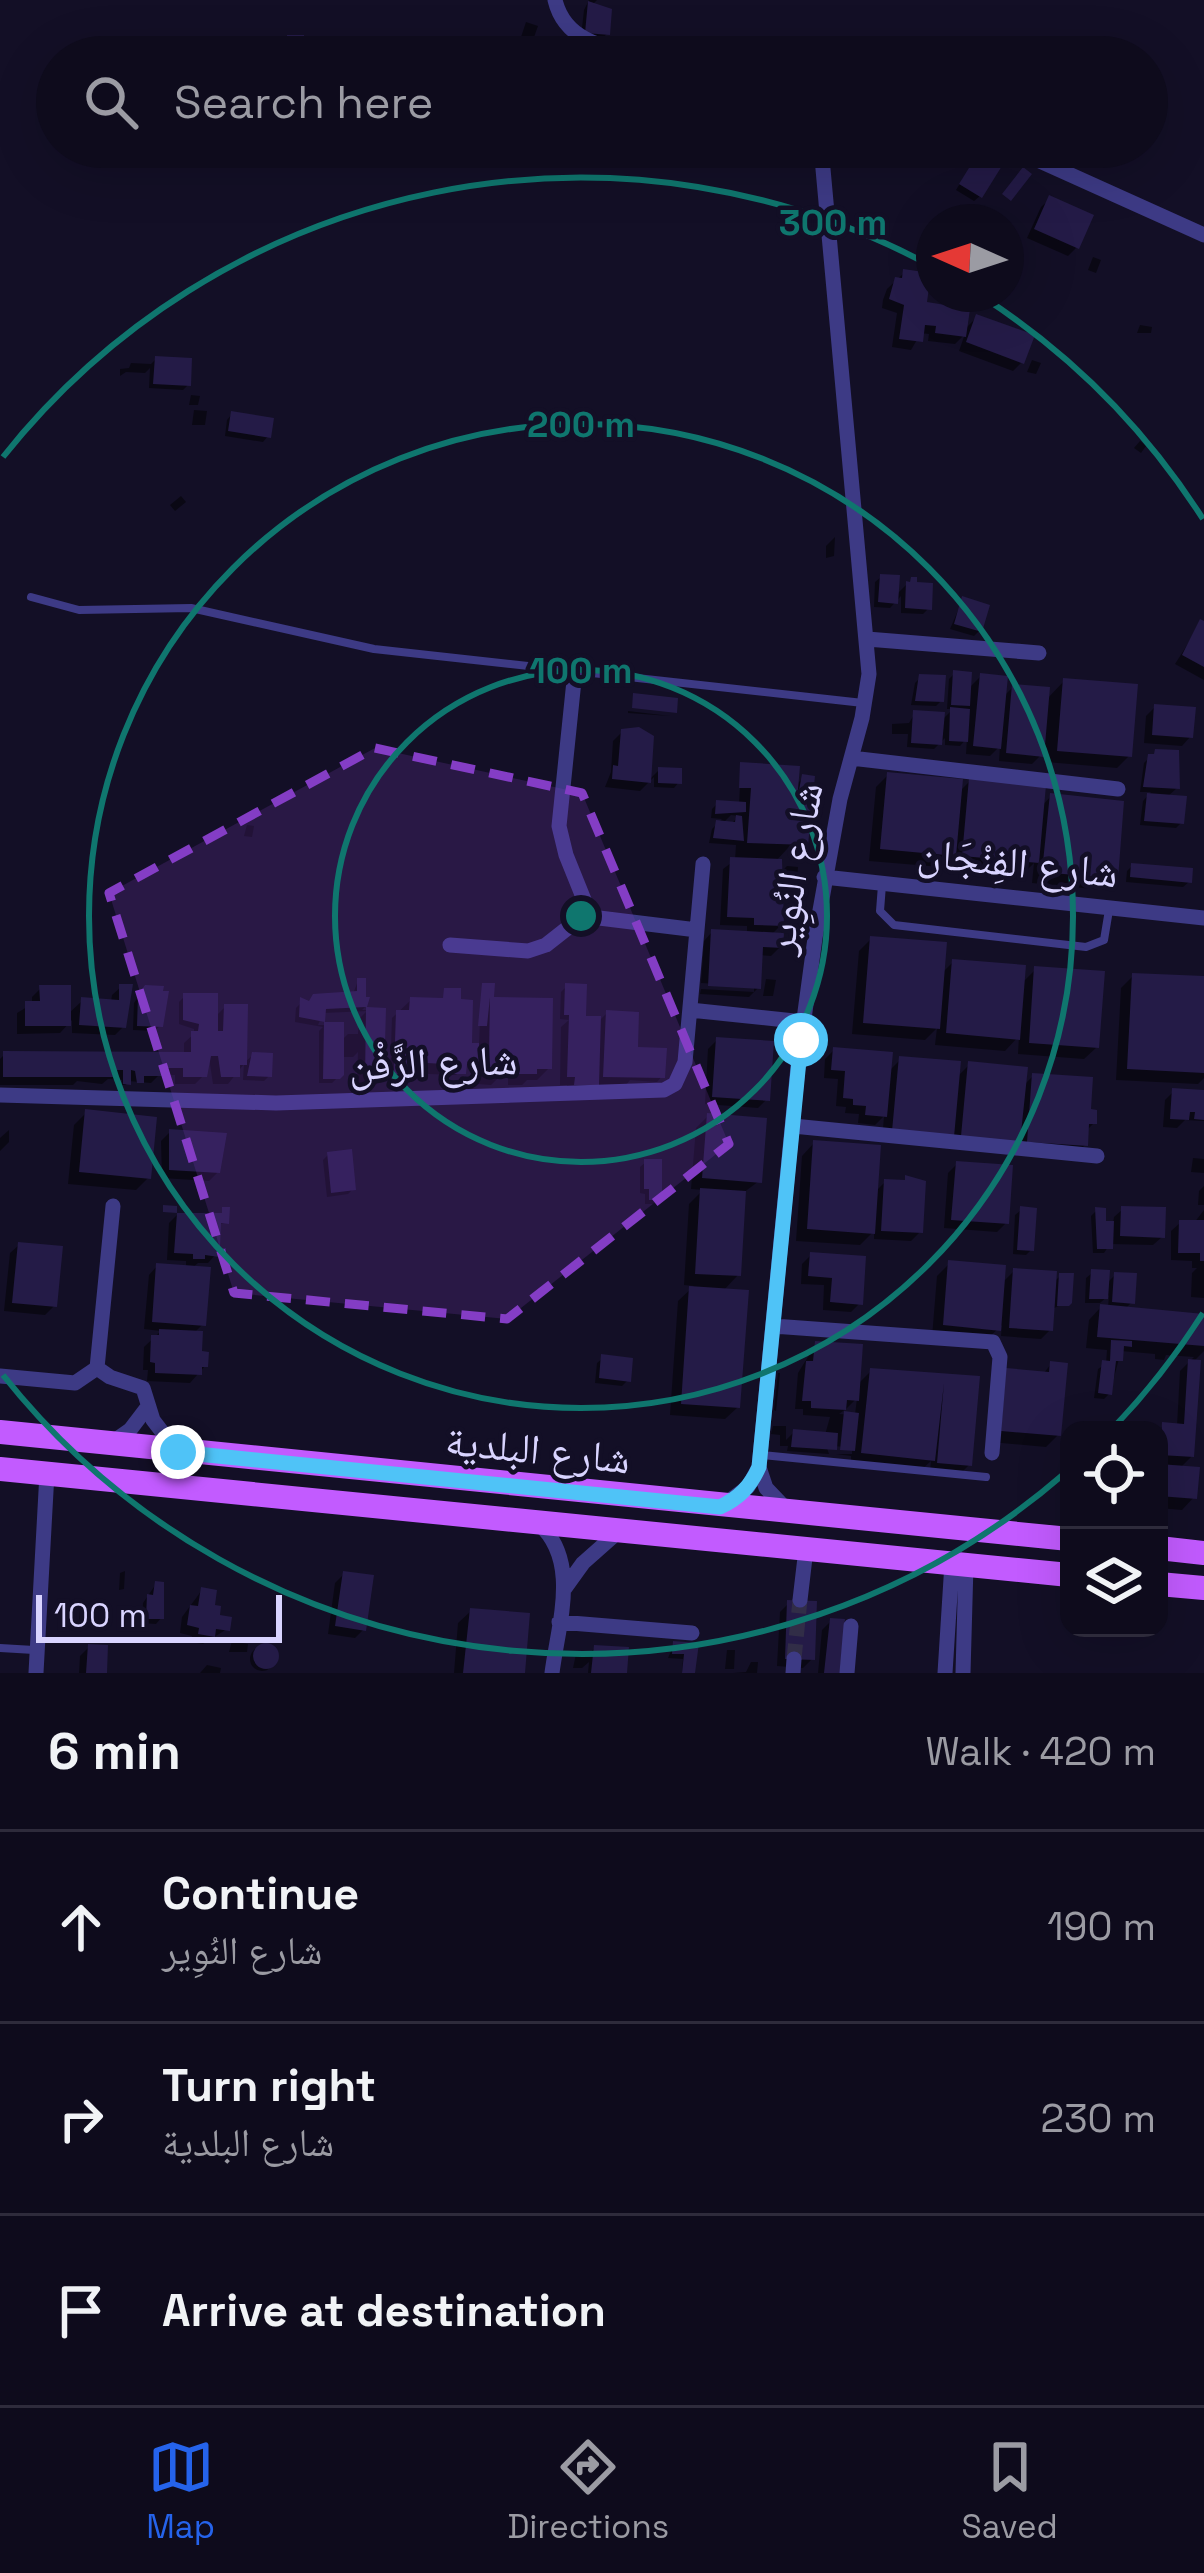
<!DOCTYPE html>
<meta charset="utf-8">
<style>
:root{--surface:#0e0b1c;--page:#1c1929;--text:#f1f3f6;--muted:#9b9ba3;--line:#2e2b3b;--accent:#2563eb}
body{margin:0;font-family:"Space Grotesk","Noto Naskh Arabic",sans-serif;background:var(--page);color:var(--text)}
.controls{position:absolute;right:36px;bottom:36px;display:grid;overflow:hidden;border-radius:24px;box-shadow:0 12px 48px #0002}
.controls button{width:108px;height:108px;display:grid;place-items:center;padding:0;border:0;border-bottom:3px solid var(--line);background:var(--surface);color:var(--text);font:60px sans-serif}
.compass{position:absolute;left:916px;top:204px;width:108px;height:108px;border-radius:50%;background:var(--surface);box-shadow:0 12px 48px #0002;rotate:273deg}
.scale{position:absolute;left:36px;bottom:30px;width:246px;box-sizing:border-box;padding-left:12px;border:6px solid #d9d4ff;border-top:0;font-size:33px;line-height:42px;white-space:nowrap;color:#d9d4ff;-webkit-text-stroke:9px #130f26;paint-order:stroke}
.stop{position:absolute;width:36px;height:36px;margin:-27px;border:9px solid #4fc3f7;border-radius:50%;background:#fff}
.stop.end{background:#4fc3f7;border-color:#fff;box-shadow:0 3px 12px #0008}
.list{margin:0;padding:0;list-style:none}
h2{display:flex;justify-content:space-between;align-items:center;height:156px;margin:0;padding:0 48px;font-size:51px}
h2 small{font-size:39px;font-weight:400;color:var(--muted)}
.list li{display:grid;grid-template-columns:78px 1fr auto;gap:36px;align-items:center;box-sizing:border-box;height:192px;padding:0 48px;border-top:3px solid var(--line)}
.list b{display:block;font-size:45px;white-space:nowrap}
.list p{margin:0;font-size:39px;white-space:nowrap;color:var(--muted)}
.list em{font-size:39px;font-style:normal;color:var(--muted)}
.icon{flex:none;width:66px;height:66px;fill:none;stroke:currentColor;stroke-width:2;stroke-linecap:round;stroke-linejoin:round}
.map{position:relative;flex:none;width:1204px;height:1673px;overflow:hidden}
.search{position:absolute;background:var(--surface);box-shadow:0 12px 48px #0002;left:36px;right:36px;top:36px;height:132px;display:flex;align-items:center;gap:30px;box-sizing:border-box;padding:0 42px;border-radius:66px;color:var(--muted);font-size:45px}
.sheet{height:732px;background:var(--surface)}
nav{display:flex;justify-content:space-around;align-items:center;box-sizing:border-box;height:168px;border-top:3px solid var(--line);background:var(--surface);font-size:33px;color:var(--muted)}
nav a{display:grid;justify-items:center;gap:6px}
nav .on{color:var(--accent)}
.map>svg:first-child{display:block}
.shadow{fill:#0007;fill-rule:evenodd}
.building{fill:#241b47}
.lines{fill:none;stroke-linecap:round;stroke-linejoin:round}
.minor-tunnel{stroke:#312d47;stroke-width:15;stroke-dasharray:15 8;stroke-linecap:butt}
.service{stroke:#3d3a85;stroke-width:8}
.minor{stroke:#3d3a85;stroke-width:15}
.primary{stroke:#c25bff;stroke-width:24}
.route{stroke:#4fc3f7;stroke-width:15}
.marked{fill:#843dc5;fill-opacity:0.2;stroke:#843dc5;stroke-width:9;stroke-dasharray:24 15;stroke-linejoin:round}
.ring{fill:none;stroke:#0f766e;stroke-width:6}
.labels{text-anchor:middle;stroke-width:9;stroke-linejoin:round;paint-order:stroke}
.street-label{font-size:42px;fill:#d9d4ff;stroke:#130f26}
.centre{fill:#0f766e;stroke:#130f26;stroke-width:6}
.ring-label{font-size:36px;text-anchor:middle;font-weight:bold;fill:#0f766e;stroke:#130f26;stroke-width:9;stroke-linejoin:round;paint-order:stroke}
</style>
<div class="map">
<svg width="1204" height="1673" viewBox="0 0 1204 1673">
<rect width="100%" height="100%" fill="#130f26"/>
<path class="shadow" d="M589 0H597L591 6 607 34 601 39 581 37 584 10Z
M526 22 538 26 533 40 521 37Z
M977 156 980 196 974 201 956 190Z
M1050 199 1077 247 1068 256 1027 238 1041 207Z
M1093 257 1101 260 1096 273 1088 270Z
M904 273 924 305 964 330 977 317 1022 362 1013 371 959 351 965 334 955 344 928 341 929 334 921 333 911 350 892 347 897 313 882 308 883 300 887 289Z
M1140 325 1152 327 1151 333H1137Z
M156 359 188 385 183 390 149 388 150 368 145 373 126 372 120 376V369L129 368 131 363 151 364Z
M1032 360 1041 363 1036 374 1027 372Z
M191 395 200 396 198 405H189Z
M194 410 207 411 205 425H192Z
M232 414 268 436 263 442 225 436 227 420Z
M1140 441 1146 446 1141 453 1134 448Z
M181 496 186 502 175 511 170 505Z
M835 537 834 556 826 558V546Z
M881 577 896 595 907 584 929 608 923 614 901 613V596L890 608 874 607 875 582Z
M963 599 979 631 974 636 950 629Z
M1201 623 1204 625V680L1175 664Z
M955 673 968 689 981 676 1003 697 1013 687 1046 700 1064 681 1129 756 1117 768 1046 762 1047 749 1032 764 999 761 1000 746 990 756 966 754 967 738 960 746 945 745V738L934 749 907 747 908 734H892V724L909 723 915 713 941 721 953 709H947L949 679Z
M921 677 941 701 936 706 911 705 915 683Z
M1155 707 1190 737 1182 746 1144 743 1146 716Z
M628 711 670 716 628 713Z
M622 732 648 781 659 770 679 782 674 788 654 787V777L640 791 605 787 611 772 613 741Z
M1150 757 1177 788 1167 797 1181 823 1176 828 1140 825 1143 801 1151 792H1140L1144 763Z
M741 765 796 785 803 778 805 844 800 849 788 848 775 862 780 873 787 866 798 867 797 878 780 879 781 925 770 936 780 947 771 956 760 955 758 988 749 997 700 994 701 989 754 992V986L701 983 704 941 712 932 747 934V926L720 925 723 869 735 860 736 845 709 843 712 829 722 819 711 818 712 809 717 804 739 805ZM731 815 739 816 730 825 722 824Z
M888 775 959 792 970 781 1041 807 1051 796 1115 878 1103 890 1032 883 1034 863 1023 874 951 867 952 856 941 867 869 861 876 787Z
M247 825 254 826 252 837 244 836Z
M1132 866 1189 882 1183 887 1126 882 1127 871Z
M871 939 941 974 953 962 1022 983 1035 970 1097 1047 1084 1059 1018 1054 1019 1036 1005 1051 935 1045 937 1028 925 1040 852 1034 859 951Z
M1133 976 1204 979V1078L1198 1084 1116 1080 1121 988Z
M766 979 776 980 773 996H763Z
M358 981 366 1006 362 1010 383 1011 381 1079 373 1088 357 1087 358 1052 353 1057H341V1074L332 1083H319V1031L323 1027 295 1022 296 1008 301 1003 353 994ZM367 1011 359 1019 358 1034H348L341 1041V1025H318L323 1013Z
M567 986 583 1019H601L607 1013 635 1050 662 1076 657 1082 630 1080 625 1086 567 1092V1085H560L561 1027 569 1020 560 1019 561 992Z
M121 987 124 1026 115 1035 72 1033V1020L60 1033 17 1034V1013L32 1004V997L41 988 68 1014 82 1001 111 1002 112 995Z
M445 991 468 1051 479 1046 481 998 550 1001 549 1068 537 1080H527L522 1085H508V1078H498L491 1085 478 1084V1061L466 1065 456 1075 403 1073 399 1078H390L392 1018 411 1000 443 1001Z
M140 994 160 1026 154 1031 133 1030 134 1003Z
M185 996 215 1017 225 1007 244 1063 253 1055 269 1076 264 1081 243 1080 244 1064 228 1084H213L209 1057 204 1075 195 1084H175V1075H159L151 1083 128 1081 126 1085H122V1080L108 1079 102 1084 77 1081 73 1085H0V1059L5 1054 184 1055V1043L194 1034V1029L179 1024V1002Z
M717 1040 767 1099 758 1108 705 1104 708 1049Z
M834 1050 888 1072 901 1059 957 1077 970 1064 1023 1086 1033 1076 1088 1112 1094 1123 1086 1131 1085 1145 1073 1157 882 1142 884 1116 875 1125 858 1123 859 1114 845 1113 846 1107 836 1106 838 1079 824 1078 825 1059Z
M1174 1091 1204 1093V1121L1185 1120 1177 1128 1163 1127 1165 1100Z
M86 1113 148 1178 136 1190 68 1184 74 1125Z
M708 1116 759 1181 743 1193 738 1275 723 1291 738 1407 725 1419 670 1415 678 1301 694 1286 684 1285 689 1204 703 1190 691 1189 696 1128Z
M9 1130V1142L0 1151V1138Z
M170 1132 218 1172 209 1181 162 1178 161 1141Z
M814 1143 875 1192 885 1182 902 1183 906 1179 920 1232 911 1241 874 1239V1231L860 1245 796 1241 802 1156Z
M328 1155 353 1189 348 1194 327 1197 323 1160Z
M1193 1158 1204 1159V1173L1191 1172Z
M646 1162 659 1198 653 1204H645V1194L640 1193V1167Z
M957 1164 1006 1223 997 1232 944 1228 948 1173Z
M1204 1186V1205H1198L1199 1191Z
M1123 1209 1162 1237 1153 1245 1110 1244 1104 1253H1093L1091 1216 1097 1210 1103 1224H1113L1114 1217Z
M223 1210 227 1223 218 1224 216 1254 208 1263H198L191 1269 203 1324 194 1333 205 1366 190 1383 147 1381 148 1370H143L144 1347 161 1331 144 1329 149 1275 157 1266 186 1268V1261L167 1260 169 1223 178 1214 221 1216Z
M1021 1210 1031 1250 1026 1255 1013 1254 1015 1215Z
M1204 1210V1298L1191 1297 1192 1273 1197 1268H1192V1261L1171 1260V1231L1180 1223H1194Z
M19 1245 54 1306 45 1315 4 1311 10 1253Z
M811 1255 860 1303 851 1312 823 1310 824 1285 801 1284 802 1264Z
M950 1263 1002 1283 1014 1271 1054 1282 1060 1276 1069 1301 1052 1309 1050 1330 1041 1339 1001 1336 1002 1325 985 1341 932 1337 937 1276Z
M1092 1273 1106 1284 1115 1275 1132 1302 1125 1309 1204 1317V1351L1192 1363V1456L1179 1469 1194 1497 1182 1510 1159 1508V1430L1163 1425 1177 1426 1180 1371 1194 1357 1166 1355 1164 1360 1155 1359V1354L1121 1351 1110 1393 1104 1399 1094 1398 1098 1369 1106 1364 1107 1350 1086 1348 1089 1320 1101 1307 1108 1308 1109 1295 1100 1303H1085L1086 1278Z
M816 1344 857 1385 871 1371 944 1378 969 1465 960 1474 930 1471 931 1461 920 1471 851 1465V1456L836 1454H852V1448L826 1445 829 1454 787 1451 788 1446H780V1435L771 1434 773 1426H786V1440L794 1432 825 1435 830 1417 803 1415V1409H795L798 1373ZM857 1398 855 1415 839 1414 847 1408Z
M603 1358 628 1380 622 1386 595 1383 597 1363Z
M1051 1364 1058 1435 1046 1447 990 1442Z
M778 1373H780L776 1411 774 1410Z
M125 1571 124 1589 119 1590 120 1573Z
M344 1574 364 1629 355 1638 328 1634 335 1583Z
M156 1584 161 1618 156 1624 142 1623 143 1603Z
M202 1590 227 1629 203 1644 191 1642 192 1636 180 1633 182 1617Z
M789 1603 812 1659 803 1668 777 1666 780 1612Z
M86 1609 85 1623 79 1624 80 1610Z
M471 1611 522 1673H454L458 1623Z
M831 1621 837 1673H818L822 1630Z
M232 1641 248 1644 247 1652H229Z
M674 1644 695 1645 692 1673H682L683 1659 668 1658Z
M89 1647 104 1673H79L80 1656Z
M250 1659a12 12 0 1 1 24 0a12 12 0 1 1-24 0Z
M595 1648 624 1673H588L589 1662 582 1668H573L576 1654H588Z
M727 1650H735L734 1669H725Z
M751 1662H758L757 1673H733L746 1672Z
M207 1665 221 1668 220 1673H200Z"/>
<path class="building" d="M588 1 612 9 610 35 585 33Z
M287 35H304V57H286Z
M982 147 1005 161 982 198 959 184Z
M1023 167 1032 174 1011 201 1002 194Z
M1049 195 1094 215 1079 249 1034 229Z
M903 269 931 273 927 302 970 309 966 337 935 333 936 326 925 325 923 342 899 339 904 305 889 299 895 277 902 278Z
M976 314 1035 335 1024 364 966 342Z
M155 356 192 358 191 386 153 384Z
M231 411 274 418 271 438 228 431Z
M880 574 900 575 898 604 878 602Z
M911 577H917V582L933 583 932 610 905 608 906 581 910 582Z
M962 596 990 605 982 632 954 624Z
M1200 619 1204 621V667L1182 655Z
M953 670 972 672 970 706 951 705Z
M980 673 1008 676 1001 749 973 746Z
M919 674 946 675 944 702 915 701Z
M1063 678 1138 684 1132 757 1057 751Z
M1012 684 1050 687 1044 757 1006 753Z
M633 693 678 698 677 713 632 708Z
M1154 704 1196 707 1193 738 1152 735Z
M950 707 970 709 968 742 949 741Z
M913 710 945 712 942 745 911 743Z
M639 727 654 736 651 783 612 779 613 765 618 766 621 729Z
M1155 749 1179 750 1180 789 1143 787 1148 754H1154Z
M740 762 800 766 797 801 802 774 815 776 808 845 747 843 751 788H739Z
M658 767 682 768V784L658 783Z
M887 772 963 779 956 856 880 849Z
M969 778 1046 785 1039 863 962 856Z
M1050 793 1124 801 1118 879 1042 872Z
M1147 793 1187 796 1184 824 1144 821Z
M716 800 746 802V812L715 814Z
M736 815 742 816 744 841 713 838 716 820 735 822Z
M730 857 782 859 784 926 754 925V918L727 917Z
M1131 863 1193 868 1192 883 1130 877Z
M711 929 784 933 783 948 763 947 761 989 708 986Z
M870 936 947 942 940 1029 863 1023Z
M952 959 1026 965 1020 1040 946 1033Z
M1034 966 1105 971 1099 1048 1029 1043Z
M1132 973 1204 976V1073L1127 1069Z
M357 978H366V997H370L367 1007 386 1008 384 1080H365L366 1007 326 1009 325 1022 299 1017 300 997 309 1001 313 994 357 991Z
M482 983H495L494 997 553 998 552 1069H537V1074H519V1067H507V1074L489 1073V1065H483V1056H489L490 997 487 1026H478Z
M565 983 587 984 586 1016H601L599 1085H574L575 1077H567L569 1015H564Z
M119 984H133L126 1028 79 1025 81 997 119 1000Z
M39 985H71V1026H25V1001H40Z
M145 985 164 986 163 991H169L163 1027 137 1026 138 995Z
M444 988H461V999L473 1000 472 1043H479V1065L467 1064 466 1074H445V1064L408 1062 407 1074H394L396 1010H409L410 997 443 998Z
M183 993H218V1031H223L224 1004H248L247 1065H240V1077H221L218 1056H211L207 1077H183V1068H163V1076H144V1083H137L135 1071 131 1070V1085L123 1084V1070H114V1077H3V1051L191 1052V1031H198L199 1024 183 1020Z
M606 1010 639 1012 638 1047 667 1048 665 1078 603 1077Z
M324 1022H344V1075L340 1079H323Z
M716 1037 774 1041 770 1101 712 1097Z
M833 1047 893 1052 887 1117 865 1115 866 1106 853 1105V1099L843 1098 845 1071 831 1070Z
M252 1052 273 1053 272 1077 247 1076Z
M899 1056 961 1061 954 1137 892 1131Z
M968 1061 1028 1067 1020 1142 961 1136Z
M1032 1073 1093 1077 1091 1109 1097 1110V1124H1089L1088 1146 1027 1142Z
M1172 1088 1204 1090V1120L1194 1119 1195 1112H1190L1189 1120 1170 1119Z
M85 1109 157 1117 151 1179 79 1172Z
M707 1113 767 1118 762 1183 702 1178Z
M169 1129 227 1133 220 1173 169 1170Z
M813 1140 881 1145 875 1234 807 1229Z
M352 1149 356 1190 331 1193 327 1152Z
M644 1159H662V1200H649V1189H644Z
M956 1161 1013 1165 1009 1224 951 1220Z
M905 1175 926 1181 923 1233 881 1231 884 1179 905 1180Z
M700 1188 746 1191 741 1276 695 1274Z
M163 1205 177 1206V1213H222V1207H230L229 1224 221 1223 220 1248H226V1258L205 1255V1259H193V1254L174 1253 177 1213 163 1212Z
M1020 1206 1037 1208 1034 1251 1017 1250Z
M1121 1206 1166 1207 1165 1238 1120 1236Z
M1095 1207 1106 1208V1221H1114L1113 1249H1097Z
M1179 1220H1204V1261H1200V1253H1178Z
M18 1242 63 1246 57 1307 12 1303Z
M810 1252 866 1256 863 1305 830 1302 832 1278 808 1276Z
M948 1260 1006 1265 1001 1331 943 1325Z
M156 1263 211 1267 206 1326 152 1322Z
M1013 1268 1057 1271 1053 1331 1009 1328Z
M1091 1269 1110 1270 1108 1299H1089Z
M1114 1272 1137 1273 1135 1304 1112 1302Z
M1059 1273H1074L1072 1303 1069 1306H1057Z
M689 1286 749 1290 740 1408 681 1404Z
M1100 1304 1204 1314V1346L1097 1337Z
M159 1329 203 1331 202 1351 209 1352 208 1367H202V1375L155 1373V1363L150 1362 151 1335H159Z
M1111 1340 1132 1341V1347L1124 1346 1123 1361H1116L1112 1395 1098 1393 1102 1360 1110 1361Z
M815 1341 863 1344 859 1401 847 1400 846 1410 811 1408V1401H802L806 1361H813Z
M601 1354 633 1358 631 1382 599 1378Z
M1188 1359 1201 1360 1194 1457 1160 1455 1162 1422 1184 1424Z
M1050 1361 1068 1363 1061 1436 1001 1431 1006 1368 1049 1372Z
M870 1368 980 1376 972 1466 937 1463 944 1383 935 1461 861 1453Z
M844 1411 859 1413 855 1451 840 1450Z
M793 1429 838 1433 837 1450 791 1447Z
M1159 1464 1200 1467 1197 1499 1159 1496Z
M343 1571 374 1575 366 1631 335 1626Z
M155 1581 164 1582V1619H146L147 1594 153 1595Z
M201 1587 217 1590 215 1605 221 1606 220 1615 232 1617 230 1631 216 1629 215 1637 198 1634 199 1628 187 1625 190 1605 198 1606Z
M787 1600 817 1601 815 1660 785 1659Z
M470 1608 530 1613 525 1673H463Z
M830 1618 845 1619 840 1673H824Z
M673 1641 699 1643 695 1673H682L684 1654H672Z
M253 1656a13 13 0 1 1 26 0a13 13 0 1 1-26 0Z
M88 1644 108 1645 107 1673H86Z
M594 1645 629 1647 627 1673H591Z"/>
<g class="lines">
<path class="minor-tunnel" d="M794 1659 800 1600"/>
<path class="service" d="M31 597 79 610 191 608 374 649 863 703
M882 885 880 911 894 925 1086 947 1104 940 1109 910
M762 1455 986 1477
M0 1648 34 1650"/>
<path class="minor" d="M555 0C566 46 613 48 652 57
M1009 147 1204 235
M867 639 1039 653
M575 671 559 826 566 855 591 917
M851 758 1118 789
M824 877 1204 918
M450 945 528 951 546 945 574 923 591 917 697 930
M690 1010 804 1022
M0 1095 276 1103 664 1090 675 1084 685 1062 703 864
M793 1126 1097 1156
M773 1326 993 1342 1000 1357 992 1453
M97 1368 110 1377 143 1388 153 1420 176 1450
M0 1376 75 1383 97 1368 113 1206
M110 1444 130 1430 146 1409
M759 1467 766 1488 786 1509
M725 1504 748 1487 759 1467 799 1056 815 938 840 799 862 718 869 674 821 147
M538 1523C581 1561 558 1624 552 1673
M565 1588 583 1563 618 1532
M800 1600 806 1549
M559 1622 692 1633
M36 1673 47 1473
M793 1673 794 1659
M847 1673 851 1626
M945 1673 952 1563
M963 1673 966 1565"/>
<path class="primary" d="M0 1432 1069 1539
M0 1469 1069 1575
M1159 1548 1204 1553
M1159 1584 1204 1588"/>
</g>
<g class="lines">
<path class="route" d="M178 1452 720 1507C739 1498 750 1487 759 1467L801 1040"/>
</g>
<path class="marked" d="M375 748 582 793 729 1144 507 1319 234 1293 109 893Z"/>
<g class="ring">
<circle cx="581" cy="916" r="246"/>
<circle cx="581" cy="916" r="492"/>
<path d="M1203 1313A738 738 0 0 1 1112 1429M1065 1473A738 738 0 0 1 3 1375M3 457A738 738 0 0 1 933 267M983 297A738 738 0 0 1 1203 519"/>
</g>
<g class="labels">
<g class="street-label">
<text transform="translate(1018 862) rotate(6)" y="15">شارع الفِنْجَان</text>
<text transform="translate(793 868) rotate(-80)" y="15">شارع النُوِير</text>
<text transform="translate(433 1062) rotate(-2)" y="15">شارع الزَّفْن</text>
<text transform="translate(538 1449) rotate(6)" y="15">شارع البلدية</text>
</g>
</g>
<circle cx="581" cy="916" r="18" class="centre"/>
<g class="ring-label">
<text x="833" y="235">300 m</text>
<text x="581" y="437">200 m</text>
<text x="581" y="683">100 m</text>
</g>
</svg>
<div class="controls">
<button><svg class="icon" aria-label="locate" viewBox="0 0 24 24"><circle cx="12" cy="12" r="6"/><path d="M12 2v4M12 18v4M2 12h4M18 12h4"/></svg></button>
<button><svg class="icon" aria-label="layers" viewBox="0 0 24 24"><path d="M12 4l9 5-9 5-9-5zM3 14l9 5 9-5"/></svg></button>
</div>
<svg class="compass" viewBox="-18 -18 36 36"><path d="M0-13l5 13h-10z" fill="#e53935"/><path d="M0 13l5-13h-10z" fill="#9b9ba3"/></svg>
<div class="scale">100 m</div>
<div class="stop" style="left:801px;top:1040px"></div>
<div class="stop end" style="left:178px;top:1452px"></div>
<div class="search"><svg class="icon" aria-label="search" viewBox="0 0 24 24"><circle cx="10" cy="10" r="6"/><path d="M15 15l6 6"/></svg>Search here</div>
</div>
<section class="sheet">
<h2>6 min<small>Walk · 420 m</small></h2>
<ul class="list">
<li><svg class="icon" aria-label="ahead" viewBox="0 0 24 24"><path d="M12 20V5M6 11l6-6 6 6"/></svg><div><b>Continue</b><p>شارع النُوِير</p></div><em>190 m</em></li>
<li><svg class="icon" aria-label="right" viewBox="0 0 24 24"><path d="M7 20v-9h11M14 6l5 5-5 5"/></svg><div><b>Turn right</b><p>شارع البلدية</p></div><em>230 m</em></li>
<li><svg class="icon" aria-label="arrive" viewBox="0 0 24 24"><path d="M6 21V4h12l-3 4 3 4H6"/></svg><div><b>Arrive at destination</b></div></li>
</ul>
</section>
<nav>
<a class="on"><svg class="icon" aria-label="map" viewBox="0 0 24 24"><path d="M3 6l6-2 6 2 6-2v14l-6 2-6-2-6 2zM9 4v14M15 6v14"/></svg>Map</a>
<a><svg class="icon" aria-label="directions" viewBox="0 0 24 24"><path d="M12 3l9 9-9 9-9-9zM9 14v-3h6M13 9l2 2-2 2"/></svg>Directions</a>
<a><svg class="icon" aria-label="saved" viewBox="0 0 24 24"><path d="M7 4h10v16l-5-4-5 4z"/></svg>Saved</a>
</nav>
